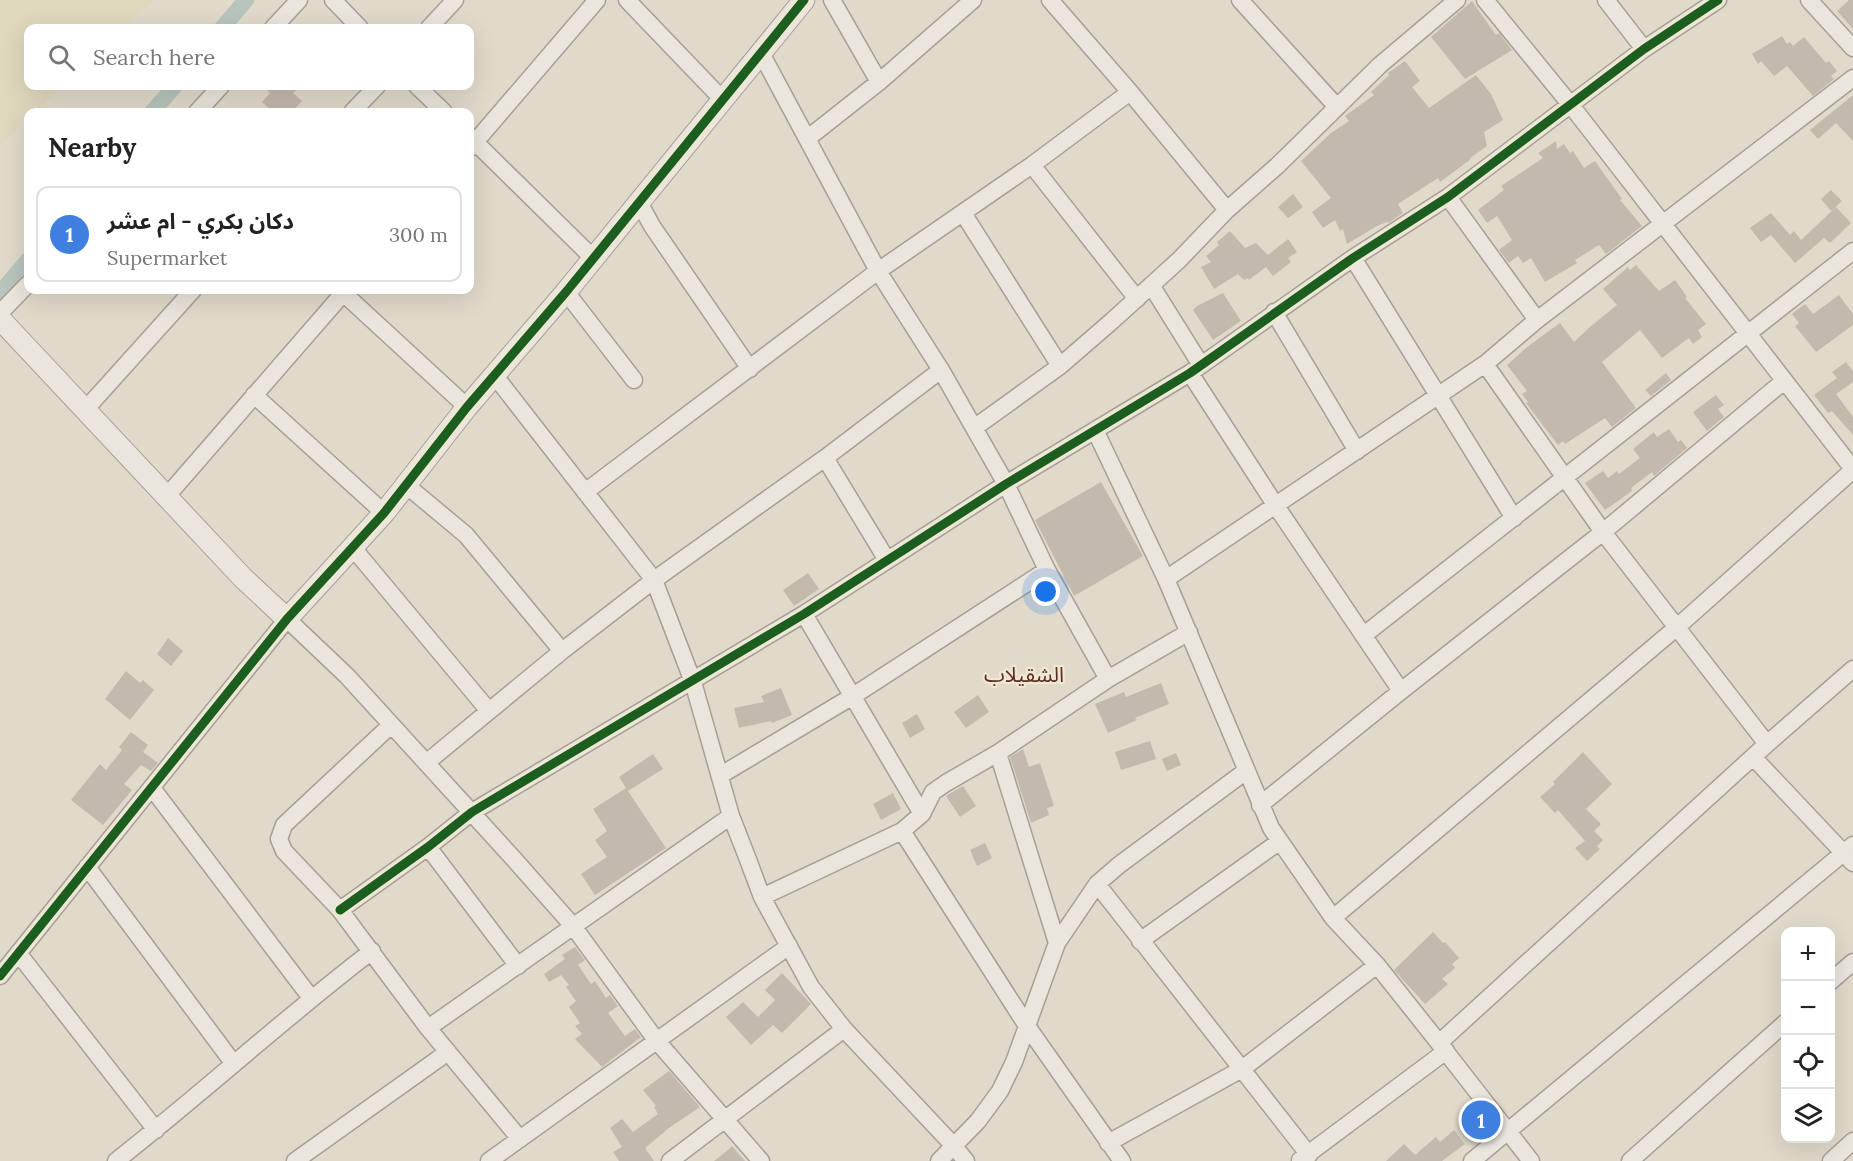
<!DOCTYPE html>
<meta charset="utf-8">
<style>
:root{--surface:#fff;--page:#f2f2f2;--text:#222;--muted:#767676;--line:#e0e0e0;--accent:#0b8043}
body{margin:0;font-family:Lora,"Noto Sans Arabic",serif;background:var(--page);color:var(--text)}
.controls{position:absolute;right:18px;bottom:18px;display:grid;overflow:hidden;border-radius:12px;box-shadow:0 6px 24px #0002}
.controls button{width:54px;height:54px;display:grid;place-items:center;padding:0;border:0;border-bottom:2px solid var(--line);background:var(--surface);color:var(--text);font:30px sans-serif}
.you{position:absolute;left:1046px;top:592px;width:21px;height:21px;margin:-15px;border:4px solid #fff;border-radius:50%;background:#1a73e8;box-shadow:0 0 0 9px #1a73e833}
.badge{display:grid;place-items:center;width:39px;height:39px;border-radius:50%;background:var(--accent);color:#fff;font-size:20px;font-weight:700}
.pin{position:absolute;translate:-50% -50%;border:3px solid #fff;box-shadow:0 2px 6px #0006}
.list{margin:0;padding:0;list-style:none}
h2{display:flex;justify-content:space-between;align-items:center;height:78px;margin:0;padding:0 24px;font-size:26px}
h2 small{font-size:20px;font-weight:400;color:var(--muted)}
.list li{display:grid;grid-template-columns:39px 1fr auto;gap:18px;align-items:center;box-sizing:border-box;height:96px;margin:0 12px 12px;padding:0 12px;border:2px solid var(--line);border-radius:12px}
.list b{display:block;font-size:22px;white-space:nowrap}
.list p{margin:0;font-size:20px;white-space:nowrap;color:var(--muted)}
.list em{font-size:20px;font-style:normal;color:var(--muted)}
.icon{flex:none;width:33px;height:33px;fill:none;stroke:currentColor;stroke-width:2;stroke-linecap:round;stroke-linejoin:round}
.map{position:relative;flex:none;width:1853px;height:1161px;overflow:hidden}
.search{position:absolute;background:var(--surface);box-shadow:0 6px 24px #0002;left:24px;top:24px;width:450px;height:66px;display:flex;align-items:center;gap:15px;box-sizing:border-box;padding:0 21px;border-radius:12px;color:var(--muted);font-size:22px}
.panel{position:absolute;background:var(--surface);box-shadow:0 6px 24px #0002;left:24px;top:108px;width:450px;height:186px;border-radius:12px}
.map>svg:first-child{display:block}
.farmland{fill:#dfd8bd}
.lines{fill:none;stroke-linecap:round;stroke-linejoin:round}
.canal{stroke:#b7c5bc;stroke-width:16}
.building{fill:#c4b9ad}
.minor-casing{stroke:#a69f95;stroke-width:19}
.tertiary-casing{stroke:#a69f95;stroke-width:23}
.minor{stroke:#eae5dd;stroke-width:16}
.tertiary{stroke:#eae5dd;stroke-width:21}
.cycleway-casing{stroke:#f1e8d2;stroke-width:13}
.cycleway{stroke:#1b5e20;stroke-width:9}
.labels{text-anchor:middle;stroke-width:4.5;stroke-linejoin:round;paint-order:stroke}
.quarter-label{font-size:21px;fill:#5b2e23;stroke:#f1e8d2}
</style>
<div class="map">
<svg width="1853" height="1161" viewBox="0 0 1853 1161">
<rect width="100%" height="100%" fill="#e1dacb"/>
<path class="farmland" d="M0 0H154L124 28H28V86H63L35 112H28V118L0 145Z"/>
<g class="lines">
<path class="canal" d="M222 28 246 0
M152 112 175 86
M0 293 28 260"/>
</g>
<path class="building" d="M1849 0H1853V29L1837 11Z
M1472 1 1496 35 1499 33 1512 50 1465 79 1431 37Z
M1782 36 1787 44 1790 42 1793 46 1804 37 1826 63 1829 61 1837 71 1831 76 1834 79 1813 96 1787 66 1774 76 1761 61 1758 64 1752 54Z
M1405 61 1420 81 1412 87 1429 108 1476 75 1491 94 1503 120 1484 132 1487 146 1470 158 1471 159 1440 182 1438 178 1398 204 1403 213 1388 223 1387 222 1377 226 1347 244 1343 229 1340 231 1335 220 1323 228 1312 212 1331 198 1301 161 1331 133 1349 121 1345 116 1374 95 1371 92 1389 75 1388 73Z
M262 86H301L293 93 302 101 292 112H273L262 102 270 93Z
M1853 95V141L1836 123 1818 139 1810 130Z
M1556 141 1557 149 1564 144 1570 153 1573 151 1584 168 1595 161 1622 199 1620 200 1642 226 1606 254 1599 245 1575 260 1577 263 1545 282 1531 258 1523 263 1518 256 1509 263 1499 250 1512 240 1497 216 1487 223 1478 210 1504 190 1501 186 1543 158 1538 153Z
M1831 190 1842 201 1831 211 1821 199Z
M1293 194 1303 207 1288 218 1278 207Z
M1836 207 1851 223 1830 243 1824 238 1795 263 1771 235 1761 242 1750 228 1771 213 1790 235 1794 231 1801 240Z
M1230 231 1245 248 1256 243 1268 255 1288 239 1297 252 1288 258 1291 262 1273 276 1266 267 1249 280 1248 278 1244 280 1238 274 1214 289 1201 267 1211 262 1206 256 1219 245 1217 242Z
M1636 265 1659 291 1675 280 1687 297 1685 298 1706 324 1698 330 1702 337 1693 344 1689 338 1662 358 1640 330 1602 362 1636 408 1612 427 1605 418 1565 444 1563 441 1558 445 1526 403 1528 402 1522 394 1527 391 1507 365 1527 347 1560 323 1574 342 1591 326 1617 305 1603 289 1628 267 1630 270Z
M1223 293 1241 321 1213 340 1193 310 1197 306Z
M1839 295 1853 314V325L1816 352 1795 326 1799 323 1792 314 1805 304 1813 314Z
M1846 362 1853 371V382L1836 394 1853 417V435L1832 411 1828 413 1814 395 1837 378 1832 372Z
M1666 373 1671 380 1651 396 1645 390Z
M1716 395 1724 405 1718 409 1724 417 1707 431 1693 412Z
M1669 429 1678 442 1681 440 1687 448 1654 476 1652 472 1631 488 1632 491 1605 510 1585 483 1603 471 1608 478 1617 471 1619 474 1640 458 1633 449 1654 432 1657 437Z
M1101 482 1143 556 1074 596 1035 520Z
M808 573 819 589 794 606 783 590Z
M168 638 183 651 171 666 157 654Z
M126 671 140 683 143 680 154 690 130 720 105 699Z
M1161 683 1169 704 1135 718 1137 720 1108 733 1095 704 1124 692 1126 697Z
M781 688 792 715 772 723 771 721 739 728 734 708 764 702 761 696Z
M978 695 989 712 966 728 954 712Z
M917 714 925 729 910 738 902 723Z
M131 732 148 745 143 752 158 763 151 771 141 765 124 784 132 790 103 825 71 800 100 764 106 770 122 750 119 747Z
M1150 741 1156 759 1121 770 1115 752Z
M1023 749 1029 767 1040 763 1054 806 1047 808 1049 815 1031 823 1010 757Z
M1583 752 1612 784 1586 809 1601 824 1594 831 1603 840 1597 846 1600 849 1587 861 1575 848 1585 841 1558 810 1555 813 1540 797 1555 784 1553 782Z
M1176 753 1181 765 1167 771 1162 759Z
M653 754 663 769 628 791 619 777Z
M963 786 976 806 960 817 946 796Z
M626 788 666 848 595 895 581 874 607 857 595 840 607 831 593 809Z
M893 793 901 809 881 820 873 804Z
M985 843 992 858 977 866 970 850Z
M1433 932 1443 943 1445 942 1459 958 1452 964 1455 968 1442 979 1448 984 1425 1004 1394 970Z
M575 947 585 960 578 965 591 984 595 981 606 998 610 995 618 1006 608 1013 625 1036 635 1029 641 1037 602 1067 575 1039 582 1034 575 1026 580 1023 569 1007 576 1001 566 987 569 985 561 975 549 982 544 974 565 959 562 955Z
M782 973 811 1004 782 1033 773 1025 751 1045 726 1017 743 1002 758 1017 775 1000 765 990Z
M669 1071 700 1107 669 1128 645 1148 654 1161H619L613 1152 622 1147 610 1128 622 1119 633 1132 658 1114 654 1107 656 1106 643 1090Z
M1454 1130 1465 1144 1442 1161H1386L1404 1144 1415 1155 1436 1137 1440 1142Z
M732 1146 745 1161H714L728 1150Z"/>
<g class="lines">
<g class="minor-casing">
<path id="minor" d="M333 0 360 28
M627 0 723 100
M832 0 879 82
M1050 0 1130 92 1227 210
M1240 0 1337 107
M1485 0 1570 104 1853 469
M1606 0 1644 49
M1809 0 1853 48
M273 28 299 0
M429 28 455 0
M761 53 878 271 941 370 1006 484 1047 570 1108 679
M417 86 444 112
M197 112 221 86
M352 112 377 86
M470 137 593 258
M808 138 879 82 973 0
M470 148 597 0
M1032 165 1137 299
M1448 197 1537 320
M639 202 652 226 750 369
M963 213 1060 366
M1353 258 1514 518
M1151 285 1201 365
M340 290 467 407
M566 292 634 380
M1274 312 1357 451
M0 313 28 284
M1485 364 1603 532 1767 744
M1190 373 1276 506 1401 691
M495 376 654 580 693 682 731 816 747 857 762 897 811 987 844 1029 953 1145 966 1161
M254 395 384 513
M85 410 193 290
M974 428 1060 366 1112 321 1179 260 1227 210 1277 166 1380 65 1457 0
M1095 430 1166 579 1271 828 1333 918 1377 965 1439 1043
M825 458 887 560
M406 485 466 535 562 651
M585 492 878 271 1032 165 1130 92
M167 496 346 290
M353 548 489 711
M1166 579 1485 364 1537 320 1853 78
M804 614 922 814
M1364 635 1853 251
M391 725 284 825 279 839 284 851 340 910 428 1028 520 1139
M998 753 1057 943
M1753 757 1853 863
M426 763 562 651 654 580 825 458 941 370
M721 775 853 696 1047 570
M152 788 311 998
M1260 805 1401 691 1603 532 1784 381
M902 831 1027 1026 1122 1161
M428 847 518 966
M87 867 234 1064
M1097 884 1309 1155
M762 897 902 831 922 814 933 792 946 783 998 753 1108 679 1189 632
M340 910 428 847 472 812 804 614 1006 484 1190 373 1353 258 1448 197 1644 49 1718 0
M1333 918 1676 628 1853 470
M1140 941 1280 841
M18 953 156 1130
M0 976 287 619 347 676 513 858 573 926 656 1040 761 1161
M1830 982 1853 962
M428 1028 731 816
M1108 1143 1242 1069 1377 965
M1300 1160 1446 1051
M116 1161C203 1093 284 1018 372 951
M295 1161 448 1052
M489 1161 789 946
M670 1161 844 1029
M939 1161 978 1121 1000 1091 1014 1062 1057 943 1097 884 1119 865 1246 771
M1472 1161 1853 845
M1531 1161 1439 1043 1767 744 1853 669
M1630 1161 1786 1022
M1831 1161 1853 1141"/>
</g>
<g class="tertiary-casing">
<path id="tertiary" d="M0 319 243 578 287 619 384 513 467 407 566 292 804 0"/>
</g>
<use href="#minor" class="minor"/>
<use href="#tertiary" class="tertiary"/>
<g class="cycleway-casing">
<path id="cycleway" d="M340 910 428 847 472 812 804 614 1006 484 1190 373 1353 258 1448 197 1644 49 1718 0
M0 976 287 619 384 513 467 407 566 292 804 0"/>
</g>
<use href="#cycleway" class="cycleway"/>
</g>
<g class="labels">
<g class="quarter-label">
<text x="1024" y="682">الشقيلاب</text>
</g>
</g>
</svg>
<div class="controls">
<button>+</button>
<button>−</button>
<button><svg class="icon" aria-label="locate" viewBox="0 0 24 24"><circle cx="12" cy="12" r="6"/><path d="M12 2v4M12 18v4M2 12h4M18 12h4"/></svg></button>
<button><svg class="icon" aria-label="layers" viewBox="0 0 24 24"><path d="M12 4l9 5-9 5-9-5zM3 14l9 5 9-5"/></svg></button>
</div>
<div class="you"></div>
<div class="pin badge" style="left:1481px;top:1120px;background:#3f7fe0">1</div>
<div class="search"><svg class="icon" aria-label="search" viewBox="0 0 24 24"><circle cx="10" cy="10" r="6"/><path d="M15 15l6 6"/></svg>Search here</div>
<section class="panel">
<h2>Nearby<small></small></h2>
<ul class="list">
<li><span class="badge" style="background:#3f7fe0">1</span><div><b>دكان بكري - ام عشر</b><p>Supermarket</p></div><em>300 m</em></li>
</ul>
</section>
</div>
